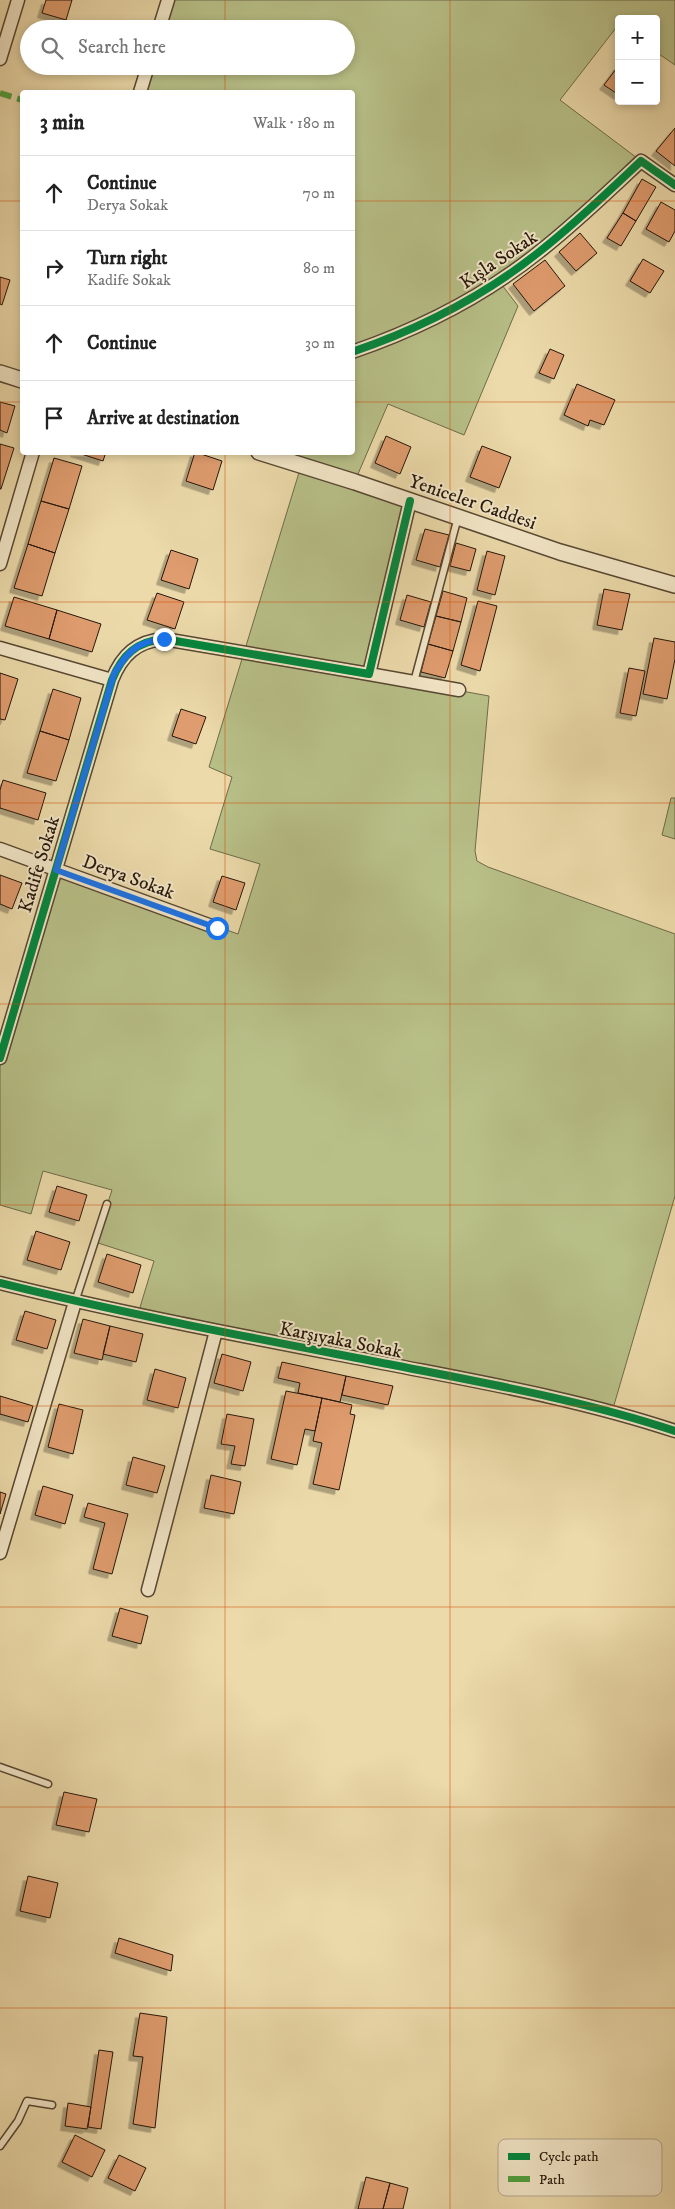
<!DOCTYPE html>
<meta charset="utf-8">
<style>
:root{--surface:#fff;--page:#f2f2f2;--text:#222;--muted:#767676;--line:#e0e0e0}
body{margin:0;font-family:"IM FELL DW Pica",serif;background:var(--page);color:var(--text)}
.controls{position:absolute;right:15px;top:15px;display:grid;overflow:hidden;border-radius:5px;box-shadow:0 2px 8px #0003}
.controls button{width:45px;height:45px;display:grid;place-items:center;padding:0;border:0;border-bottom:1px solid var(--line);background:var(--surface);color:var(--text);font:25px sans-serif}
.stop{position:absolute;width:15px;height:15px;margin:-11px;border:4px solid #1a73e8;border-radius:50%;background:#fff}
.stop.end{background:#1a73e8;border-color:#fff;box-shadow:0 1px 5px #0008}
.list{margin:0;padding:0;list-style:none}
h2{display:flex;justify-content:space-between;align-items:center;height:65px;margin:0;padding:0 20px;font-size:21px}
h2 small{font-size:16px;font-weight:400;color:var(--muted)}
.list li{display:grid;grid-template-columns:32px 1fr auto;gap:15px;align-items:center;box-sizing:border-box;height:75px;padding:0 20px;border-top:1px solid var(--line)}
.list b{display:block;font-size:19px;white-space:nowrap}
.list p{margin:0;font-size:16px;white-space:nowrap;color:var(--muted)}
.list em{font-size:16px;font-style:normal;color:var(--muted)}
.icon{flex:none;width:28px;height:28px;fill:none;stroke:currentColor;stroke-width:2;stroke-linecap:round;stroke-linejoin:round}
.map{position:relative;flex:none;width:675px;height:2209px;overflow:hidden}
.search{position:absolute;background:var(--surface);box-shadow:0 2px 8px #0003;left:20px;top:20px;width:335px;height:55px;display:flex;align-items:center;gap:12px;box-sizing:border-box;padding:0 18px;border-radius:28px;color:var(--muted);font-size:19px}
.panel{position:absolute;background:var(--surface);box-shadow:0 2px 8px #0003;left:20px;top:90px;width:335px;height:365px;border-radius:5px}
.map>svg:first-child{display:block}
.green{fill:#b8c088;stroke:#6e6b49}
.building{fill:#df9c6e;stroke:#25160a;filter:url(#shadow)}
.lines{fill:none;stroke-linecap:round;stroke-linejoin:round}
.service-casing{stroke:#574732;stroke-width:9}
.minor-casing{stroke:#574732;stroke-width:15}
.tertiary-casing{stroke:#574732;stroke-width:18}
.service{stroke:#f3e7c8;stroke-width:6}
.minor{stroke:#f3e7c8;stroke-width:12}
.tertiary{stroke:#f3e7c8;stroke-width:15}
.quiet{stroke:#50a13e;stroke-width:6;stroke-dasharray:12 6;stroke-linecap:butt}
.cycleway-casing{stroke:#f3e7c8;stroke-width:11}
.cycleway{stroke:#00873e;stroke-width:8}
.route{stroke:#1a73e8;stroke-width:6}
.grid{fill:none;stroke:#d4520c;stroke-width:1;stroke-opacity:0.55}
.labels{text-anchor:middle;stroke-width:4;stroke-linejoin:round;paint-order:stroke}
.street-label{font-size:19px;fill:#25160a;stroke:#f3e7c8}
.key{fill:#f3e7c8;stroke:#b5a88f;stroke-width:1}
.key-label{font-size:14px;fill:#25160a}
</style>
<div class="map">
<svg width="675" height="2209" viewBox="0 0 675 2209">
<defs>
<filter id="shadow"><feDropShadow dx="-4.5" dy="4.5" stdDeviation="0" flood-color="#0004"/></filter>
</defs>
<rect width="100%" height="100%" fill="#ecdaaa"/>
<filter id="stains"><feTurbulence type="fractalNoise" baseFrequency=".004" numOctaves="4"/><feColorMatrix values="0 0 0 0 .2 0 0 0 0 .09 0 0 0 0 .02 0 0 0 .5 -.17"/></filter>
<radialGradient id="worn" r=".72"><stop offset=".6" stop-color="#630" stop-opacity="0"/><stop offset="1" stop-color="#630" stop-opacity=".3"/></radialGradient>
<path class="green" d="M168 0H675V65L656 52V19H619V24L560 100 641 161 499 281 518 306 464 435 388 404 355 481 410 501 369 674 489 696 475 851 477 861 488 867 675 934V1196L612 1412 138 1314 154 1261 95 1242 112 1190 43 1171 31 1214 0 1205V1058L57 870 238 934 260 864 210 849 232 777 209 767 301 466 287 461V453L352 452V92H140L148 66H346V29H159Z
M671 798H675V839L662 835Z"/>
<path class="building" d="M46 0H72L66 20 42 13Z
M619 65V95L604 85Z
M675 128V166L656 151Z
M642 179 656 187 636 221 623 213Z
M661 202 675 210V231L669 242 646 229Z
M623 213 636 221 621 246 607 238Z
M580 233 597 253 576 271 559 252Z
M643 259 664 271 650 293 630 281Z
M545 260 565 286 534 311 513 284Z
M0 277 10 280 2 305 0 304Z
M550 349 564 355 554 379 539 373Z
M577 384 615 400 604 425 590 420 588 426 564 415Z
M0 402 15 406 7 433 0 430Z
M386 436 411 447 400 474 375 463Z
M0 444 14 448 1 489H0Z
M482 446 511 457 499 488 470 477Z
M75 452H106L103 461Z
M195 452 222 461 213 490 186 481Z
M54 458 82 466 69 509 41 501Z
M41 501 69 509 55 553 28 544Z
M425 529 449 535 440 567 416 560Z
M456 543 476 549 470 571 450 566Z
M28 544 55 553 42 596 14 588Z
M171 550 198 559 189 589 161 580Z
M487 551 505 556 495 595 477 590Z
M604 589 630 594 622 630 597 625Z
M443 591 467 598 461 622 436 616Z
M157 593 184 602 175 629 147 620Z
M407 595 431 602 424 627 400 620Z
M14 597 57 610 49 639 5 626Z
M478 601 497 606 480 671 461 665Z
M57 610 101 624 92 652 49 639Z
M436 616 461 622 453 651 428 644Z
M654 638 675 642V659L667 699 643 694Z
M428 644 453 651 445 678 421 672Z
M629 668 645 671 636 716 620 713Z
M0 673 18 679 5 720 0 719Z
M53 689 81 698 69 740 40 731Z
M181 709 206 717 196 744 172 736Z
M40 731 69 740 56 781 27 773Z
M3 780 46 793 38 820 0 808V790Z
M0 875 22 883 12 909 0 904Z
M222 876 245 883 236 910 213 902Z
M57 1186 87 1195 79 1221 49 1212Z
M36 1231 70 1242 61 1270 27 1260Z
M107 1254 141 1265 133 1293 98 1282Z
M25 1311 56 1320 47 1349 16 1340Z
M83 1319 110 1326 102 1360 74 1353Z
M110 1326 143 1334 136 1362 103 1354Z
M222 1354 251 1362 243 1391 214 1383Z
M282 1362 346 1376 340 1402 298 1393 300 1383 278 1378Z
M155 1369 186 1378 178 1408 147 1400Z
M346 1376 393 1386 388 1405 342 1395Z
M286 1391 322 1398 315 1431 305 1429 297 1465 271 1459Z
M0 1396 33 1406 28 1422 0 1414Z
M322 1398 352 1405 350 1414 355 1415 339 1490 313 1484 322 1443 313 1441Z
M59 1404 83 1410 73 1454 48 1447Z
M227 1414 254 1419 245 1466 231 1464 235 1446 221 1444Z
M133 1457 165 1466 157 1493 126 1485Z
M211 1475 241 1482 234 1514 204 1508Z
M43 1486 73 1495 65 1524 35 1515Z
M0 1492 6 1494 0 1514Z
M88 1503 128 1514 112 1574 93 1569 105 1523 84 1517Z
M120 1608 148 1616 141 1644 112 1636Z
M64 1792 97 1799 89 1832 56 1825Z
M28 1876 58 1883 50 1918 20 1911Z
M119 1938 173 1955 171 1971 115 1953Z
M140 2013 167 2017 155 2128 133 2124 143 2057 133 2056Z
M99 2050 113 2052 101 2129 88 2127Z
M68 2103 91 2107 87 2129 65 2126Z
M75 2135 105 2150 92 2177 62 2162Z
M119 2155 146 2168 135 2191 108 2178Z
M366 2177 390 2183 383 2209H358Z
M390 2183 408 2188 403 2209H383Z"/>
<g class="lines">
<g class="service-casing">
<path id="service" d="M414 682 458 517
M75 1302 107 1204
M0 1767 48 1784
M0 2146 18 2121 27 2101 52 2105"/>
</g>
<g class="minor-casing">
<path id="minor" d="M159 29 168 0
M0 59 18 0
M140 92 148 66
M352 352C419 329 484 296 539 252 575 224 608 192 641 161L675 185
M0 564 33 452
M0 648 112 680
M369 674 459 690
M0 849 217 928
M0 1058 112 680C122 655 137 641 164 639L369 674 410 501
M0 1283C129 1315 259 1339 388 1364 485 1383 582 1400 675 1431
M0 1553 75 1302
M148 1590 216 1331"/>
</g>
<g class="tertiary-casing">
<path id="tertiary" d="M0 373 22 380
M259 452 355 482 560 552 675 585"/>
</g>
<use href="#service" class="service"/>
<use href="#minor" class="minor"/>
<use href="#tertiary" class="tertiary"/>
<path class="quiet" d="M0 93 22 100"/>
<g class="cycleway-casing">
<path id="cycleway" d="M352 352C419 329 484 296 539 252 575 224 608 192 641 161L675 185
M0 1058 112 680C122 655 137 641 164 639L369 674 410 501
M0 1283C129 1315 259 1339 388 1364 485 1383 582 1400 675 1431"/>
</g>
<use href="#cycleway" class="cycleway"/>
</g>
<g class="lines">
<path class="route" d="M164 639C138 641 127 652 114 674L56 870 217 928"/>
</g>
<path class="grid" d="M225 0V29M450 0V2209M225 66V92M0 201H22M352 201H675M0 402H22M352 402H675M225 452V2209M0 602H675M0 803H675M0 1004H675M0 1205H675M0 1406H675M0 1607H675M0 1807H675M0 2008H675"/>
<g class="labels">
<g class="street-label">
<text transform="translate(498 259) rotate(-34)" y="7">Kışla Sokak</text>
<text transform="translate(473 501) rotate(19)" y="7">Yeniceler Caddesi</text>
<text transform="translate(38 864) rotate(-73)" y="7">Kadife Sokak</text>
<text transform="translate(129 876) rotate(20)" y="7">Derya Sokak</text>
<text transform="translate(341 1339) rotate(11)" y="7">Karşıyaka Sokak</text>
</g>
</g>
<rect x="498" y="2139" width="164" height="57" rx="8" class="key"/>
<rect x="508" y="2153" width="22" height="7" fill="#00873e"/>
<rect x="508" y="2176" width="22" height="6" fill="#50a13e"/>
<g class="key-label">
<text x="539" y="2161">Cycle path</text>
<text x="539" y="2184">Path</text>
</g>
<rect width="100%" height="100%" filter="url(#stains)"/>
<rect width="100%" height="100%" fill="url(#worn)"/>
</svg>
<div class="controls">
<button>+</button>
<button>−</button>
</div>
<div class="stop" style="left:217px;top:928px"></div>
<div class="stop end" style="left:164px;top:639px"></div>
<div class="search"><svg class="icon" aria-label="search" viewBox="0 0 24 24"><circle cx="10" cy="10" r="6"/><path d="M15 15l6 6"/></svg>Search here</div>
<section class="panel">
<h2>3 min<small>Walk · 180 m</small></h2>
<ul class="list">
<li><svg class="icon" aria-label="ahead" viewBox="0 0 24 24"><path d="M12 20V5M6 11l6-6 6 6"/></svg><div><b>Continue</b><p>Derya Sokak</p></div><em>70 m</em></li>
<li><svg class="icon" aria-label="right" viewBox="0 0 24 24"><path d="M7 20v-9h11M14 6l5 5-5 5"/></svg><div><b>Turn right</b><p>Kadife Sokak</p></div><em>80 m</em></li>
<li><svg class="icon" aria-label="ahead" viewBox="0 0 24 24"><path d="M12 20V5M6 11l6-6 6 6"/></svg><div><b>Continue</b></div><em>30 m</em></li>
<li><svg class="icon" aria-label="arrive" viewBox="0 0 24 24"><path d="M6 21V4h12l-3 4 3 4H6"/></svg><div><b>Arrive at destination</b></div></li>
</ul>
</section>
</div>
